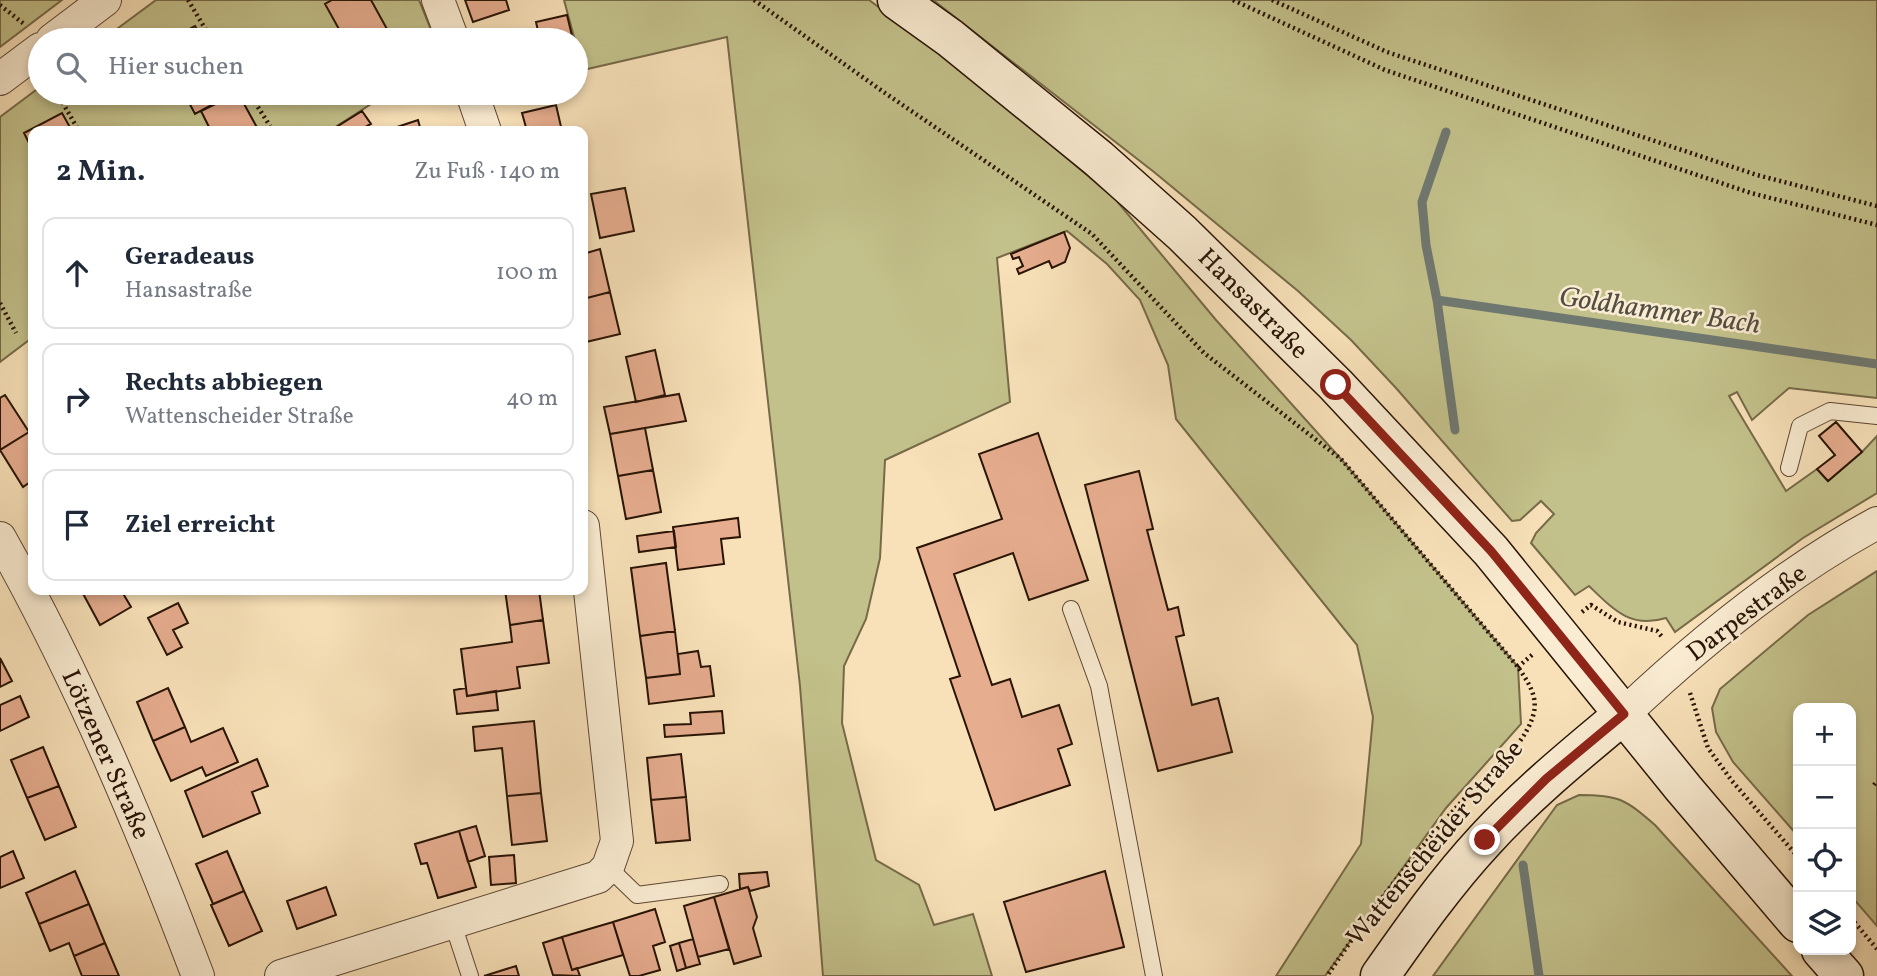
<!DOCTYPE html>
<html lang="de">
<meta charset="utf-8">
<style>
:root{--surface:#fff;--page:#f6f6f7;--text:#1f2937;--muted:#747a83;--line:#e0e1e3}
body{margin:0;font-family:Vollkorn,serif;background:var(--page);color:var(--text)}
.controls{position:absolute;right:21px;bottom:21px;display:grid;overflow:hidden;border-radius:14px;box-shadow:0 4px 10px #0003}
.controls button{width:63px;height:63px;display:grid;place-items:center;padding:0;border:0;border-bottom:2px solid var(--line);background:var(--surface);color:var(--text);font:35px sans-serif}
.stop{position:absolute;width:21px;height:21px;margin:-16px;border:5px solid #8f2418;border-radius:50%;background:#fff}
.stop.end{background:#8f2418;border-color:#fff;box-shadow:0 2px 7px #0008}
.list{margin:0;padding:0;list-style:none}
h2{display:flex;justify-content:space-between;align-items:center;height:91px;margin:0;padding:0 28px;font-size:30px}
h2 small{font-size:23px;font-weight:400;color:var(--muted)}
.list li{display:grid;grid-template-columns:46px 1fr auto;gap:21px;align-items:center;box-sizing:border-box;height:112px;margin:0 14px 14px;padding:0 14px;border:2px solid var(--line);border-radius:14px}
.list b{display:block;font-size:26px;white-space:nowrap}
.list p{margin:0;font-size:23px;white-space:nowrap;color:var(--muted)}
.list em{font-size:23px;font-style:normal;color:var(--muted)}
.icon{flex:none;width:38px;height:38px;fill:none;stroke:currentColor;stroke-width:2;stroke-linecap:round;stroke-linejoin:round}
.map{position:relative;flex:none;width:1877px;height:976px;overflow:hidden}
.search{position:absolute;background:var(--surface);box-shadow:0 4px 10px #0003;left:28px;top:28px;width:560px;height:77px;display:flex;align-items:center;gap:18px;box-sizing:border-box;padding:0 24px;border-radius:38px;color:var(--muted);font-size:26px}
.panel{position:absolute;background:var(--surface);box-shadow:0 4px 10px #0003;left:28px;top:126px;width:560px;height:469px;border-radius:14px}
.map>svg:first-child{display:block}
.green{fill:#c3c18b;stroke:#766a48;stroke-width:2}
.lines{fill:none;stroke-linecap:round;stroke-linejoin:round}
.stream{stroke:#6f7870;stroke-width:9}
.building{fill:#e6ad8f;stroke:#281305;stroke-width:2}
.lane-casing{stroke:#5c4632;stroke-width:18}
.street-casing{stroke:#5c4632;stroke-width:34}
.secondary-casing{stroke:#281305;stroke-width:41}
.path{stroke:#281305;stroke-width:4.5;stroke-dasharray:2 3.5;stroke-linecap:butt}
.lane{stroke:#faecd2;stroke-width:16}
.street{stroke:#faecd2;stroke-width:32}
.secondary{stroke:#faecd2;stroke-width:38}
.route{stroke:#8f2418;stroke-width:9}
.labels{text-anchor:middle;stroke-width:5;stroke-linejoin:round;paint-order:stroke}
.street-label{font-size:26px;fill:#281305;stroke:#faecd2}
.water-label{font-size:28px;font-style:italic;fill:#524e43;stroke:#faecd2}
</style>
<div class="map">
<svg width="1877" height="976" viewBox="0 0 1877 976">
<rect width="100%" height="100%" fill="#f8e1b9"/>
<filter id="stains"><feTurbulence type="fractalNoise" baseFrequency=".00286" numOctaves="4"/><feColorMatrix values="0 0 0 0 .2 0 0 0 0 .09 0 0 0 0 .02 0 0 0 .5 -.17"/></filter>
<radialGradient id="worn" r=".72"><stop offset=".6" stop-color="#630" stop-opacity="0"/><stop offset="1" stop-color="#630" stop-opacity=".3"/></radialGradient>
<path class="green" d="M0 0H62L0 47Z
M156 0H419L435 40H102Z
M564 0H869L967 72 1116 200 1216 320 1341 459 1518 667 1521 724 1446 808 1325 976H1276L1361 844 1373 717 1357 645 1176 419 1168 365 1140 300 1107 264 1067 231 997 258 1010 402 885 460 880 558 866 619 844 666 842 723 876 860 919 885 934 925 973 914 992 976H823L800 686 727 37 583 70Z
M933 0H1877V398L1789 388 1752 420 1737 392 1729 396 1786 491 1817 469 1828 481 1862 452 1877 436V493L1803 538 1675 632 1666 618C1630 629 1613 609 1589 586L1575 595 1531 543 1536 533 1554 514 1541 501 1520 520 1512 521 1396 388 1351 340 1298 291 1154 172Z
M40 87V93H403L379 99 329 131H33V337L0 362V117Z
M1877 571V926L1851 896V708H1798V836L1733 762 1716 732 1712 708 1720 689 1808 615Z
M1579 795C1619 795 1625 799 1655 825L1792 976H1433L1557 805Z"/>
<g class="lines">
<path class="stream" d="M1446 132 1422 202 1426 245 1437 300 1455 430
M1437 300 1877 364
M1523 865 1539 976"/>
</g>
<path class="building" d="M332 0H371L393 40H345L325 4Z
M465 0H506L509 10 473 22Z
M567 15 573 40H540L536 22Z
M195 26 203 40H168Z
M184 93H232V94L195 114Z
M238 93 259 131H211L201 111Z
M556 105 562 131H527L522 113Z
M362 111 371 124 358 131H330Z
M62 113 72 131H33V151L24 133Z
M418 120 421 131H385Z
M625 188 634 231 600 238 591 194Z
M1064 232 1070 248 1065 262 1052 268 1049 261 1019 274 1017 269 1023 266 1019 257 1013 259 1011 254Z
M600 249 610 292 583 299V254Z
M610 292 620 334 586 342 583 329V299Z
M655 350 665 395 636 402 626 357Z
M679 394 686 421 610 434 604 407Z
M5 395 29 432 0 450V398Z
M1836 422 1862 452 1828 481 1817 469 1835 455 1819 436Z
M645 428 653 470 618 476 610 434Z
M29 432 33 438V480L23 487 0 450Z
M1038 433 1088 580 1029 600 1013 553 954 574 992 685 1010 679 1022 717 1059 705 1072 744 1058 749 1070 785 995 810 950 679 960 676 917 548 1002 519 979 454Z
M653 470 661 512 626 519 618 476Z
M1139 471 1153 529 1147 530 1168 610 1178 607 1184 635 1176 637 1192 705 1218 698 1232 752 1158 771 1085 485Z
M738 518 740 537 721 539 724 564 678 570 673 527Z
M674 531 676 547 639 552 637 536Z
M666 563 675 631 640 636 631 568Z
M81 590H121L131 607 100 625Z
M505 590H539L543 620 510 625Z
M178 603 188 623 173 630 182 647 167 655 148 618Z
M543 620 549 663 517 667 520 688 467 696 461 649 512 642 510 625Z
M675 631 680 674 646 678 640 636Z
M698 651 701 667 710 666 714 696 649 704 646 678 680 674 678 654Z
M0 658 12 681 0 687Z
M168 688 185 727 153 741 137 702Z
M466 688 467 696 496 691 498 710 457 714 454 690Z
M20 696 29 717 0 731V705Z
M722 711 724 733 665 737 664 725 691 724 690 713Z
M534 721 541 793 507 796 502 748 475 751 473 727Z
M185 727 191 742 223 728 238 762 206 776 202 767 171 781 153 741Z
M43 747 59 786 27 798 11 760Z
M681 754 686 797 651 800 647 758Z
M257 759 268 786 252 792 260 813 203 837 185 791Z
M59 786 76 827 45 840 27 798Z
M541 793 547 841 512 845 507 796Z
M686 797 690 840 656 843 651 800Z
M476 826 485 856 468 862 459 831Z
M459 831 476 887 438 898 427 863 421 864 415 844Z
M13 851 24 878 0 888V857Z
M227 851 244 891 213 904 196 864Z
M514 855 516 883 491 885 489 857Z
M75 871 89 904 39 924 26 893Z
M1105 871 1124 947 1026 972 1004 902Z
M767 872 769 886 750 891 748 887 740 889 739 874Z
M326 887 336 915 297 929 287 901Z
M748 887 757 917 753 928 761 956 734 964 714 897Z
M244 891 262 931 229 946 211 905Z
M714 897 729 949 698 957 684 906Z
M89 904 105 943 74 956 69 943 50 951 39 924Z
M655 909 665 942 653 946 660 970 639 976H630L613 922Z
M613 922 623 955 572 970 562 937Z
M562 937 572 970 577 968 580 976 553 975 543 943Z
M693 939 700 964 686 968 679 943Z
M105 943 119 976H82L74 956Z
M679 943 686 968 677 971 670 946Z
M516 966 519 976H484Z"/>
<g class="lines">
<g class="lane-casing">
<path id="lane" d="M1789 468 1800 426 1830 411 1877 416
M1071 609 1099 686 1154 976
M608 867 637 895 720 884
M452 921 470 976"/>
</g>
<g class="street-casing">
<path id="street" d="M438 0 453 40
M52 40 105 0
M0 79 40 49
M472 93 485 131
M0 538C79 678 141 826 198 976
M1624 714C1699 643 1786 572 1877 523
M281 976 598 877 608 867 617 841 583 526"/>
</g>
<g class="secondary-casing">
<path id="secondary" d="M897 0 950 38 1099 159 1182 233 1336 385 1491 551 1684 789 1798 923
M1821 950 1844 976
M1380 976C1413 929 1446 882 1485 840 1527 794 1576 754 1624 714"/>
</g>
<path class="path" d="M188 0 212 40
M754 0 885 93 1092 234 1204 353 1341 459 1518 667C1528 682 1539 697 1533 716 1522 752 1478 782 1454 810 1407 862 1366 918 1327 976
M1233 0 1385 70 1751 193 1877 225
M1272 0 1387 52 1757 175 1877 206
M0 5 24 24
M57 93 79 131
M249 93 270 126
M0 303 16 333
M1582 612 1591 605 1618 622 1657 631 1663 638
M1518 667 1533 654
M1690 693 1708 748 1732 781 1798 857
M1874 785 1877 781
M1851 918 1877 949"/>
<use href="#lane" class="lane"/>
<use href="#street" class="street"/>
<use href="#secondary" class="secondary"/>
</g>
<g class="lines">
<path class="route" d="M1336 385 1491 551 1624 714 1546 779 1485 840"/>
</g>
<g class="labels">
<g class="street-label">
<text transform="translate(1254 303) rotate(45)" y="9">Hansastraße</text>
<text transform="translate(1746 612) rotate(-37)" y="9">Darpestraße</text>
<text transform="translate(107 754) rotate(66)" y="9">Lötzener Straße</text>
<text transform="translate(1434 842) rotate(-50)" y="9">Wattenscheider Straße</text>
</g>
<g class="water-label">
<text transform="translate(1660 309) rotate(8)" y="10">Goldhammer Bach</text>
</g>
</g>
<rect width="100%" height="100%" filter="url(#stains)"/>
<rect width="100%" height="100%" fill="url(#worn)"/>
</svg>
<div class="controls">
<button>+</button>
<button>−</button>
<button><svg class="icon" aria-label="locate" viewBox="0 0 24 24"><circle cx="12" cy="12" r="6"/><path d="M12 2v4M12 18v4M2 12h4M18 12h4"/></svg></button>
<button><svg class="icon" aria-label="layers" viewBox="0 0 24 24"><path d="M12 4l9 5-9 5-9-5zM3 14l9 5 9-5"/></svg></button>
</div>
<div class="stop" style="left:1336px;top:385px"></div>
<div class="stop end" style="left:1485px;top:840px"></div>
<div class="search"><svg class="icon" aria-label="search" viewBox="0 0 24 24"><circle cx="10" cy="10" r="6"/><path d="M15 15l6 6"/></svg>Hier suchen</div>
<section class="panel">
<h2>2 Min.<small>Zu Fuß · 140 m</small></h2>
<ul class="list">
<li><svg class="icon" aria-label="ahead" viewBox="0 0 24 24"><path d="M12 20V5M6 11l6-6 6 6"/></svg><div><b>Geradeaus</b><p>Hansastraße</p></div><em>100 m</em></li>
<li><svg class="icon" aria-label="right" viewBox="0 0 24 24"><path d="M7 20v-9h11M14 6l5 5-5 5"/></svg><div><b>Rechts abbiegen</b><p>Wattenscheider Straße</p></div><em>40 m</em></li>
<li><svg class="icon" aria-label="arrive" viewBox="0 0 24 24"><path d="M6 21V4h12l-3 4 3 4H6"/></svg><div><b>Ziel erreicht</b></div></li>
</ul>
</section>
</div>
